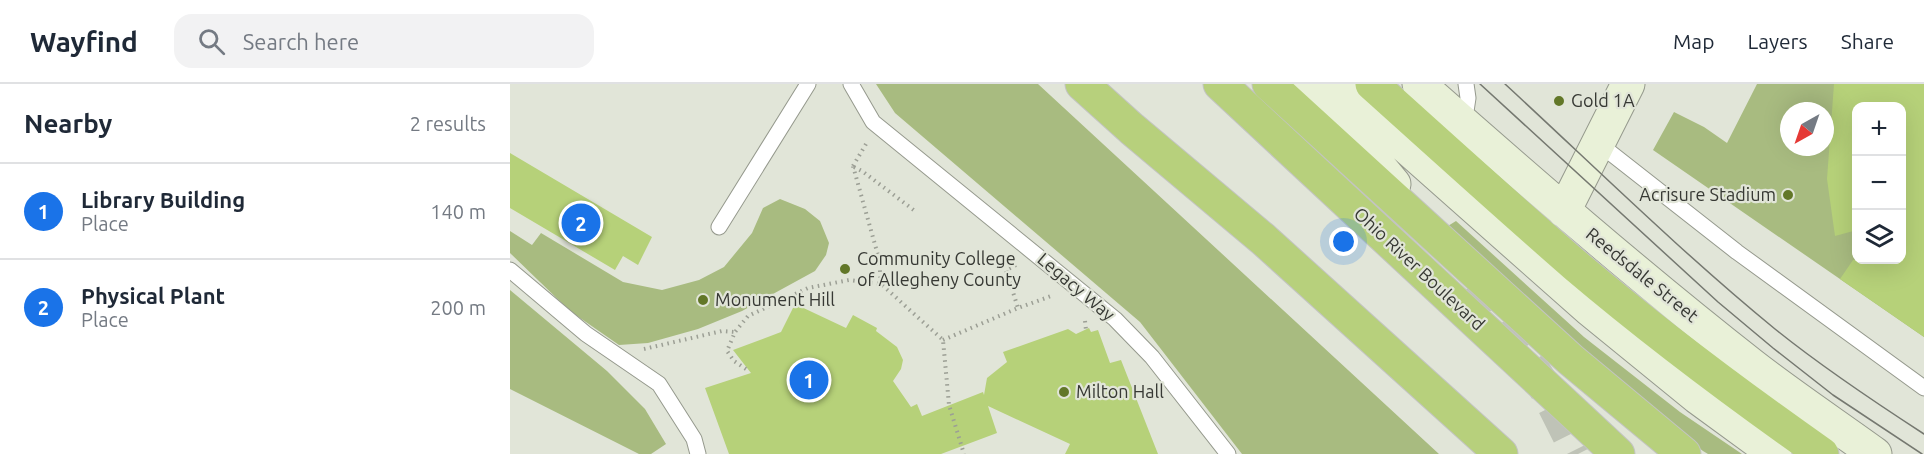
<!DOCTYPE html>
<meta charset="utf-8">
<style>
:root{--surface:#fff;--page:#f2f2f3;--text:#1f2937;--muted:#747a83;--line:#e0e1e3;--accent:#1a73e8}
body{margin:0;font-family:Ubuntu,sans-serif;background:var(--page);color:var(--text)}
.controls{position:absolute;right:18px;top:18px;display:grid;overflow:hidden;border-radius:12px;box-shadow:0 6px 24px #0002}
.controls button{width:54px;height:54px;display:grid;place-items:center;padding:0;border:0;border-bottom:2px solid var(--line);background:var(--surface);color:var(--text);font:30px sans-serif}
.compass{position:absolute;left:1270px;top:18px;width:54px;height:54px;border-radius:50%;background:var(--surface);box-shadow:0 6px 24px #0002;rotate:220deg}
.you{position:absolute;left:834px;top:158px;width:21px;height:21px;margin:-15px;border:4px solid #fff;border-radius:50%;background:#1a73e8;box-shadow:0 0 0 9px #1a73e833}
.badge{display:grid;place-items:center;width:39px;height:39px;border-radius:50%;background:var(--accent);color:#fff;font-size:20px;font-weight:700}
.pin{position:absolute;translate:-50% -50%;border:3px solid #fff;box-shadow:0 2px 6px #0006}
.list{margin:0;padding:0;list-style:none}
h2{display:flex;justify-content:space-between;align-items:center;height:78px;margin:0;padding:0 24px;font-size:26px}
h2 small{font-size:20px;font-weight:400;color:var(--muted)}
.list li{display:grid;grid-template-columns:39px 1fr auto;gap:18px;align-items:center;box-sizing:border-box;height:96px;padding:0 24px;border-top:2px solid var(--line)}
.list b{display:block;font-size:22px;white-space:nowrap}
.list p{margin:0;font-size:20px;white-space:nowrap;color:var(--muted)}
.list em{font-size:20px;font-style:normal;color:var(--muted)}
.icon{flex:none;width:33px;height:33px;fill:none;stroke:currentColor;stroke-width:2;stroke-linecap:round;stroke-linejoin:round}
.map{position:relative;flex:none;width:1414px;height:370px;overflow:hidden}
header{display:flex;align-items:center;gap:36px;box-sizing:border-box;height:84px;padding:0 30px;background:var(--surface);border-bottom:2px solid var(--line)}
header strong{font-size:28px}
nav{display:flex;gap:33px;margin-inline-start:auto;font-size:21px}
.search{width:420px;height:54px;background:var(--page);display:flex;align-items:center;gap:15px;box-sizing:border-box;padding:0 21px;border-radius:18px;color:var(--muted);font-size:22px}
main{display:flex}
aside{flex:1;background:var(--surface)}
.map>svg:first-child{display:block}
.green{fill:#a8bb80;fill-rule:evenodd}
.building{fill:#b6d179}
.lines{fill:none;stroke-linecap:round;stroke-linejoin:round}
.secondary-tunnel{stroke:#bfc3b7;stroke-width:33;stroke-dasharray:33 16;stroke-linecap:butt}
.lane-casing{stroke:#95998d;stroke-width:17}
.secondary-casing{stroke:#95998d;stroke-width:35}
.highway-casing{stroke:#c3c4c2;stroke-width:35}
.path{stroke:#9c9f95;stroke-width:4;stroke-dasharray:1.5 4.5;stroke-linecap:butt}
.lane{stroke:#fff;stroke-width:15}
.secondary{stroke:#e9f1d8;stroke-width:33}
.highway{stroke:#b7d07c;stroke-width:33}
.tram{stroke:#757870;stroke-width:1.5}
.poi-dot{fill:#627728;stroke:#e1e5d8;stroke-width:2}
.labels{text-anchor:middle;stroke-width:4.5;stroke-linejoin:round;paint-order:stroke}
.poi-label{font-size:18px;fill:#373934;stroke:#e1e5d8;text-anchor:start}
.street-label{font-size:18px;fill:#373934;stroke:#e1e5d8}
</style>
<header>
<strong>Wayfind</strong>
<div class="search"><svg class="icon" aria-label="search" viewBox="0 0 24 24"><circle cx="10" cy="10" r="6"/><path d="M15 15l6 6"/></svg>Search here</div>
<nav><a>Map</a><a>Layers</a><a>Share</a></nav>
</header>
<main>
<aside>
<h2>Nearby<small>2 results</small></h2>
<ul class="list">
<li><span class="badge">1</span><div><b>Library Building</b><p>Place</p></div><em>140 m</em></li>
<li><span class="badge">2</span><div><b>Physical Plant</b><p>Place</p></div><em>200 m</em></li>
</ul>
</aside>
<div class="map">
<svg width="1414" height="370" viewBox="0 0 1414 370">
<rect width="100%" height="100%" fill="#e1e5d8"/>
<path class="green" d="M366 0H528L929 370H732L630 238 385 29Z
M1247 0H1414V253L1143 66 1164 28 1194 43 1217 59ZM1346 22H1392V176H1346ZM1279 27H1315V63H1279Z
M270 115 295 125 310 137 319 159 316 171 305 187 232 227 188 245 138 259 109 261 60 227 0 169V147L22 161 31 149 113 198 152 206 189 196 214 183 242 149 253 124Z
M946 137 1074 253 1170 328 1232 370H1198L1193 367 1097 291 933 145Z
M0 206 97 287 135 325 156 360 141 370H129L0 305Z"/>
<path class="building" d="M1324 0H1414V253L1330 195 1343 176H1392V22H1347V146L1325 152 1317 95Z
M0 69 142 153 128 181 113 172 105 186 0 124Z
M285 220 336 244 343 231 367 244 366 247 387 263 393 276 391 285 383 297 401 323 407 320 412 332 473 308 474 311 477 294 497 278 493 268 558 245 566 250 579 244 581 248 588 246 600 279 611 276 648 370H555L560 360 478 322 487 349 431 370H219L195 304 241 289 223 266 271 248Z"/>
<g class="lines">
<path class="secondary-tunnel" d="M965 198 976 211 1034 302 1068 370"/>
<g class="lane-casing">
<path id="lane" d="M341 0 363 38 605 235 642 273 718 370
M954 40 958 14 956 0
M1088 59 1227 168 1414 304
M209 143 298 0
M0 186 76 250 149 300 184 355 188 370"/>
</g>
<g class="secondary-casing">
<path id="secondary" d="M796 0 835 41 884 100
M825 0 1079 225 1187 313 1265 370
M909 0C1018 96 1128 192 1243 282 1283 313 1325 341 1365 370
M1054 127 1118 0"/>
</g>
<g class="highway-casing">
<path id="highway" d="M572 0 622 45 753 155 991 370
M710 0 1108 370
M759 0 1061 276 1174 370
M862 0C930 61 997 122 1066 182 1145 249 1228 311 1312 370"/>
</g>
<path class="path" d="M343 82 369 175 371 200
M343 82 356 60V57
M344 83 352 87 405 127
M506 181 496 186 508 224
M575 237 576 246
M433 256 508 224 544 211
M134 265 212 247 225 248
M236 285 224 277 217 267 225 248 238 232 298 204 339 196 371 200 433 256 439 321 454 370"/>
<use href="#lane" class="lane"/>
<use href="#secondary" class="secondary"/>
<use href="#highway" class="highway"/>
<path class="tram" d="M970 0 1208 218 1263 264 1323 311 1412 370
M995 0C1084 82 1171 168 1265 245 1312 283 1363 317 1414 350"/>
</g>
<g class="poi-dot">
<circle cx="1049" cy="17" r="6"/>
<circle cx="1278" cy="111" r="6"/>
<circle cx="335" cy="185" r="6"/>
<circle cx="193" cy="216" r="6"/>
<circle cx="554" cy="308" r="6"/>
</g>
<g class="labels">
<g class="poi-label">
<text x="1061" y="23">Gold 1A</text>
<text x="1266" y="117" text-anchor="end">Acrisure Stadium</text>
<text x="347" y="181">Community College<tspan x="347" dy="21">of Allegheny County</tspan></text>
<text x="205" y="222">Monument Hill</text>
<text x="566" y="314">Milton Hall</text>
</g>
<g class="street-label">
<text transform="translate(909 185) rotate(43)" y="6">Ohio River Boulevard</text>
<text transform="translate(1132 191) rotate(39)" y="6">Reedsdale Street</text>
<text transform="translate(566 203) rotate(40)" y="6">Legacy Way</text>
</g>
</g>
</svg>
<div class="controls">
<button>+</button>
<button>−</button>
<button><svg class="icon" aria-label="layers" viewBox="0 0 24 24"><path d="M12 4l9 5-9 5-9-5zM3 14l9 5 9-5"/></svg></button>
</div>
<svg class="compass" viewBox="-18 -18 36 36"><path d="M0-13l5 13h-10z" fill="#e53935"/><path d="M0 13l5-13h-10z" fill="#747a83"/></svg>
<div class="you"></div>
<div class="pin badge" style="left:299px;top:296px">1</div>
<div class="pin badge" style="left:71px;top:139px">2</div>
</div>
</main>
